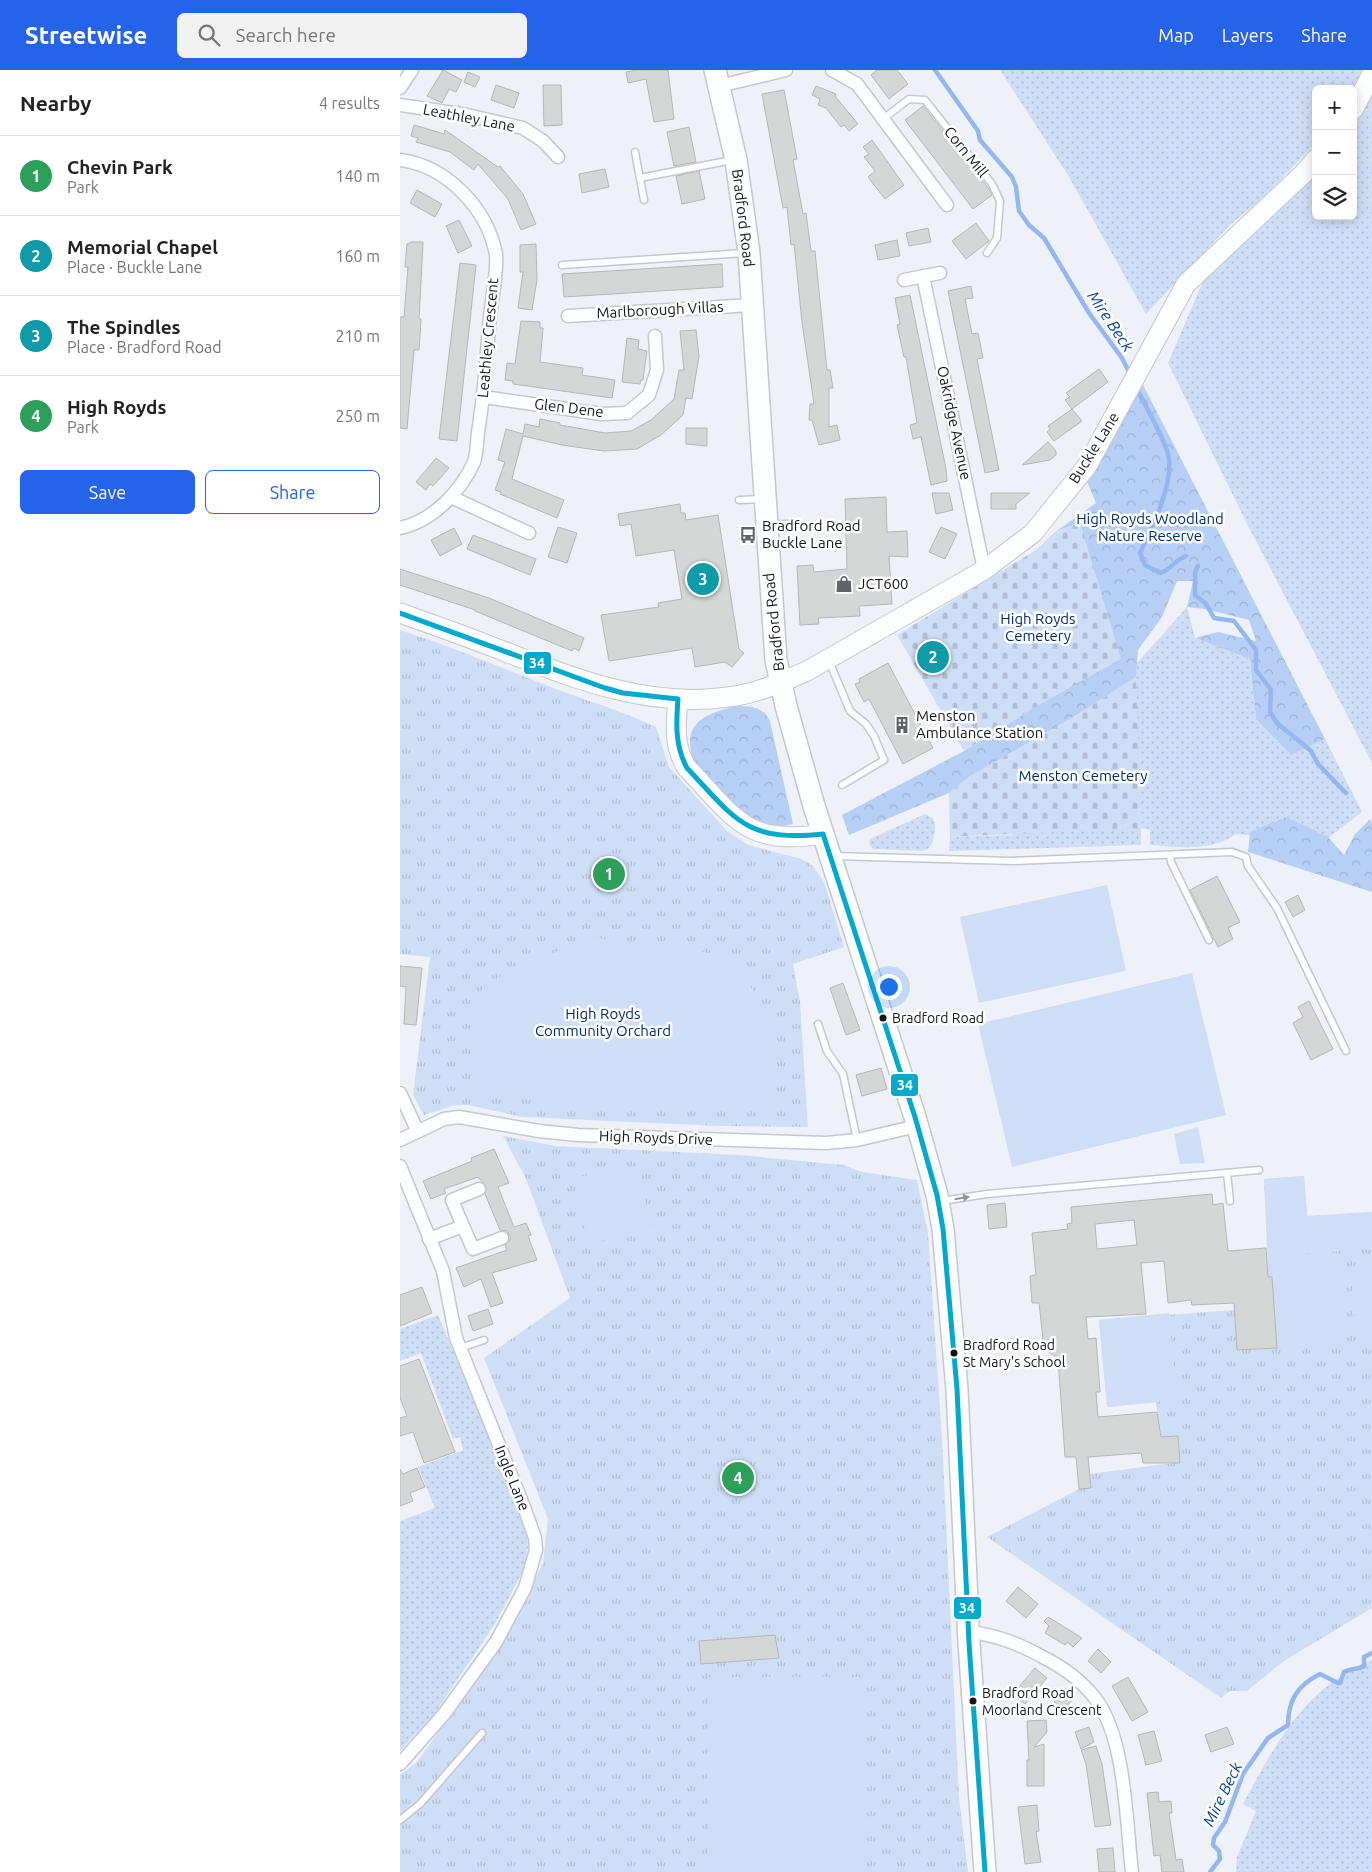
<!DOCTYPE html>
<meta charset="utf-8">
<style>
:root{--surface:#fff;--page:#f2f2f2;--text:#222;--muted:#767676;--line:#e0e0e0;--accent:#2563eb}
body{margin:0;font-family:Ubuntu,sans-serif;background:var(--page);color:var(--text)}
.controls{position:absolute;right:15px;top:15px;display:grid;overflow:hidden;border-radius:8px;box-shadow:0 2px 12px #0003}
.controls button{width:45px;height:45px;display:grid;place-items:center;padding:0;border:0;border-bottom:1px solid var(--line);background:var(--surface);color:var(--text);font:25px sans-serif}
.you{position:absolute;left:488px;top:916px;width:18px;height:18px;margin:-12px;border:4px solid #fff;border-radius:50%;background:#1a73e8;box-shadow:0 0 0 8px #1a73e833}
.badge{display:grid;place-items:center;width:32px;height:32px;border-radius:50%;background:var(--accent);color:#fff;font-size:16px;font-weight:700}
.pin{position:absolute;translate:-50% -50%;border:2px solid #fff;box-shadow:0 1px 5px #0006}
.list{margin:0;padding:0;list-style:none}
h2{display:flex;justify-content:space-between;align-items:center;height:65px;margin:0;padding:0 20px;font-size:21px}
h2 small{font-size:16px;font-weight:400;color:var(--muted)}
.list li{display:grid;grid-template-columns:32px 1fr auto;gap:15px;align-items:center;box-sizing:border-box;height:80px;padding:0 20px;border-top:1px solid var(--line)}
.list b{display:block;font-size:19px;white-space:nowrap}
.list p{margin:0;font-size:16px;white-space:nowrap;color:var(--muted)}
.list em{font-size:16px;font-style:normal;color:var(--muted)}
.actions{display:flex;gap:10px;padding:15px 20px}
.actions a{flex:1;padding:11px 0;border:1px solid var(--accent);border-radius:8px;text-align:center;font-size:18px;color:var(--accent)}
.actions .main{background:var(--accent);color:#fff}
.icon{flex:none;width:28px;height:28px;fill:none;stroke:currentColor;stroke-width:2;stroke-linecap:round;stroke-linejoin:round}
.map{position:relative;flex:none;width:972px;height:1802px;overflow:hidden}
header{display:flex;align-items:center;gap:30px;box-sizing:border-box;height:70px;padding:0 25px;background:var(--accent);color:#fff}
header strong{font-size:24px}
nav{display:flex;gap:28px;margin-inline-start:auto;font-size:18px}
.search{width:350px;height:45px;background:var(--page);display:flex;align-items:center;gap:12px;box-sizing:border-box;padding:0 18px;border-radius:8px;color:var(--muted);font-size:19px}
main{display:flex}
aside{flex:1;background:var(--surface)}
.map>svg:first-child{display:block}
.grass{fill:url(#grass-dots)}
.forest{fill:url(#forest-crowns)}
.cemetery{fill:url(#cemetery-stones)}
.park{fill:url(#park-tufts)}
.garden{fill:#cfdef7}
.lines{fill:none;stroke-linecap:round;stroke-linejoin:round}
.stream{stroke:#94b7f1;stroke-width:4.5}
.building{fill:#d4d7d6;stroke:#b4b7b7;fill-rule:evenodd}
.lane-casing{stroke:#c4c8ce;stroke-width:9}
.street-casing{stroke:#c4c8ce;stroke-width:15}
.secondary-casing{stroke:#c4c8ce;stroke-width:21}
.primary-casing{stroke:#c4c8ce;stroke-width:24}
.lane{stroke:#fcfdfe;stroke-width:6}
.street{stroke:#fcfdfe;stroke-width:12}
.secondary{stroke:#fcfdfe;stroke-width:19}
.primary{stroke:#fcfdfe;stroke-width:21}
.bus-1-casing{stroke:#fff;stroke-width:9}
.bus-1{stroke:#00a9ce;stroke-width:5}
.oneway{fill:#939597}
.bus-dot{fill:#12151a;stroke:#fff;stroke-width:2}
.labels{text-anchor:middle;stroke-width:5;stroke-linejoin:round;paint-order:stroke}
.bus-label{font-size:14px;fill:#12151a;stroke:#fff;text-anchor:start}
.street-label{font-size:15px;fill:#12151a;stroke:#fff}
.park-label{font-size:15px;fill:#002b70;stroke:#fff}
.poi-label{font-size:15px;fill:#12151a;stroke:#fff;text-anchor:start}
.water-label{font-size:16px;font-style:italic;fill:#02419c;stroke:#fff}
.line-badge{stroke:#fff;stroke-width:2}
.badge-label{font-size:14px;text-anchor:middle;font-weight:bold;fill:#fff}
</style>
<header>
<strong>Streetwise</strong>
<div class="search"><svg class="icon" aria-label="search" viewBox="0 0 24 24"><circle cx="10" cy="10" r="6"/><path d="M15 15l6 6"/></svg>Search here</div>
<nav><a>Map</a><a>Layers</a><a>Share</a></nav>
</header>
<main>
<aside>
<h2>Nearby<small>4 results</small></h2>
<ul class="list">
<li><span class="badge" style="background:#2e9e5b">1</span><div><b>Chevin Park</b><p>Park</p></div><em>140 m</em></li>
<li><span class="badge" style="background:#0f9aa8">2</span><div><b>Memorial Chapel</b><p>Place · Buckle Lane</p></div><em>160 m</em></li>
<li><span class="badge" style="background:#0f9aa8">3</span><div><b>The Spindles</b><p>Place · Bradford Road</p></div><em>210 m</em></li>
<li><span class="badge" style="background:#2e9e5b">4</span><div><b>High Royds</b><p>Park</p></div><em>250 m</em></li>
</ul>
<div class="actions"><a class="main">Save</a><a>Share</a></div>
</aside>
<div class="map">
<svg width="972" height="1802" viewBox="0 0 972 1802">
<defs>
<pattern id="grass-dots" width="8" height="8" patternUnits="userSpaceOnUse" patternTransform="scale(1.25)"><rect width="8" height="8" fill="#cfdef7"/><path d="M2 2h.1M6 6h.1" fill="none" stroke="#b1bed3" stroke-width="1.8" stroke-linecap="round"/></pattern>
<pattern id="forest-crowns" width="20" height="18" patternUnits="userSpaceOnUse" patternTransform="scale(1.25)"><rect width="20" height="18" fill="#b7cff5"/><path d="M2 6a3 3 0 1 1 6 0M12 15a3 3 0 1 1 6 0" fill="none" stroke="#9cb1d1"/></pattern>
<pattern id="cemetery-stones" width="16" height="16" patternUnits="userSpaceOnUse" patternTransform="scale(1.25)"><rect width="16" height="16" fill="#cfdef7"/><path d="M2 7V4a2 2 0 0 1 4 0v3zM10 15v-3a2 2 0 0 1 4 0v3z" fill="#b1bed3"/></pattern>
<pattern id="park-tufts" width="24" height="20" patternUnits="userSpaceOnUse" patternTransform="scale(1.25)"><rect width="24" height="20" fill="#cfdef7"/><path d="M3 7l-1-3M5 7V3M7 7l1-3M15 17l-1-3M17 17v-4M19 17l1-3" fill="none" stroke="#b1bed3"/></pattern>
</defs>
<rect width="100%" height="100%" fill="#eef2f8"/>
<path class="grass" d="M600 0H963L953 19H916V73L865 126 829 156 746 244 669 107Z
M972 18V693L848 456 768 293 807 202 916 102V146H953V51Z
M787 537 795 568 850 589 856 649 891 685 925 669 962 742 923 772 836 764C812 782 779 777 750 775V760L741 758V775L549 781 550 767 612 765 736 607 737 593Z
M525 744 533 748C537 758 535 771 528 779L522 781 473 779 469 774 470 769Z
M38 1245 126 1458 128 1477 124 1499 95 1554 35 1643 0 1681V1451L35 1438 18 1397 63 1380 60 1367 53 1369 21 1283 0 1291V1259Z
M972 1589V1802H836L837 1787 856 1741 843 1734C864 1695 886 1652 920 1622 934 1609 955 1598 972 1589Z"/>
<path class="forest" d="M742 313 925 669 891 685 856 649 850 589 795 568 818 562 856 571 849 550 805 539 787 537 793 511H777L762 547 738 580 736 607 672 648 569 707 549 723 449 765 442 745 564 681 630 640 679 453 655 462 696 433 686 409Z
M337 636C352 636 363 637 370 651L393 754 376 758 349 750 293 689C281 652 307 643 337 636Z
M886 747 928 767 944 785 955 764 970 749 972 753V822L848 782 850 762Z"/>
<path class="cemetery" d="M680 453 721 589 630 640 564 681 497 565 636 480 655 462Z
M736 607 741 758 550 767 549 723 569 707 672 648Z"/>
<path class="park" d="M0 560C50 576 97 596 146 615 183 630 221 640 256 657L269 697 327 761 348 775 402 789 413 796 424 812 444 877 393 894 400 932 408 1057 319 1056 122 1047 68 1035H55L24 1045 13 1025 30 887 0 884Z
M103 1066 155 1076 340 1085 443 1095 462 1102 517 1110 528 1163 542 1367 559 1727 568 1802H0V1705L17 1692 108 1563 143 1493 148 1449 84 1288 170 1228 126 1109Z
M904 1106 907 1146 972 1142V1538L884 1591 847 1621H830L821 1628 587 1467 679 1419 691 1418 690 1404 780 1392 778 1366 761 1367 756 1332 707 1337 699 1250 834 1240 837 1280 877 1278 872 1207H868L864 1109Z"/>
<path class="garden" d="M707 815 726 901 579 933 560 847Z
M191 867 330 886 371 948V1037L167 1036 75 1022 72 981 79 922 97 908Z
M792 903 826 1045 612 1097 578 954Z
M798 1057 805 1093 780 1094 774 1064Z
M240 1097 251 1162 188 1173 177 1107Z
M904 1106 907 1146 972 1142V1179L869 1186 864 1109Z
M939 1183 947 1274 877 1278 871 1188Z
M972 1198V1273L956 1274 951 1199Z
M769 1243 777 1330 707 1337 699 1250Z
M308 1607H461L462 1802H308Z"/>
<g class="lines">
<path class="stream" d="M535 0 578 61 580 70 612 107 616 117 619 141 629 155 644 168 689 243 722 288 731 306
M736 317C745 336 763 365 768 384 775 412 752 458 740 483L745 495 760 503C772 499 775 490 786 486
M798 496 795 502V525L806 534 814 548 834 551 856 580V600L871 620 870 642 877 653 911 681 918 694 946 723
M810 1802 820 1789 819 1781 813 1775 814 1768 825 1752 843 1704 868 1668 888 1655C888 1630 898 1615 920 1604L938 1613H940L944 1602C951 1598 957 1600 964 1596V1587L972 1583"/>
</g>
<path class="building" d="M43 0 62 10 56 22 49 19 42 33 27 26Z
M237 0H268L274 49 254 52 246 9 228 13 226 2Z
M477 0H497L508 14 489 29 471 5Z
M68 2 80 7 75 17 64 12Z
M96 15 119 23 114 38 91 30Z
M143 15H161L162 55 144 56Z
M416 16 436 24 435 26 458 54 449 61 444 55 441 57 426 38 418 35 420 29 412 25Z
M384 20 397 89 393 90 403 144 406 143 411 181H415L427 300H430L433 318H429V357L437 355 440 370 419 375 412 350H409L410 334H414L402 252 394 174 391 175 387 137 383 138 362 24Z
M523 36 589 119 592 125 573 139 505 50Z
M14 55 44 64 45 60 98 97 100 96 123 124 136 154 121 160 108 129 78 94 74 100 50 82 16 72 18 68 11 66Z
M289 57 296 92 274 96 267 62Z
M472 70 504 115 485 129 468 107 475 101 464 87 469 84 463 77Z
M205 99 209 117 182 123 179 104Z
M299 101 305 129 282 134 276 106Z
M17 120 42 134 35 147 10 133Z
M59 150 72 176 58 183 46 156Z
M576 153 589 171 566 189 552 171Z
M528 158 531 172 509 176 506 163Z
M497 170 500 186 478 190 475 175Z
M12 172H23L19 249H21L19 280H14L7 359 0 358V247H4L8 197H5L7 174Z
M136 174 137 210 132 240 118 238 123 202H120V175Z
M60 193 76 195 57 371 39 369Z
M322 194 323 217 164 227 162 204Z
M571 216 573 228 565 229 572 264 578 263 583 288 577 289 599 400 585 403 548 221Z
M510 225 546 399 547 411 531 415 521 367 513 369 510 355 517 353 506 287H504L497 255 500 254 495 228Z
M121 251 140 252V258H143L140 292 183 298 182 305 215 310 212 328 113 314V311L105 310 107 293 115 294Z
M296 260 299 286 292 329 286 328 283 345 261 365 237 379 204 381 162 375 123 366 112 409 164 430 157 448 100 424 101 422 95 420 105 392 98 390 106 359 123 364 125 354 139 357 140 349 160 353V355L205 363 231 361 251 350 274 329 279 300H284L280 261Z
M227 268 239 270 238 279 247 281 243 310H241L240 314 222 312Z
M699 299 708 312 672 339 682 351 654 371 647 362 650 359 648 356 672 339 665 330 670 327 666 323Z
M286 358H307V376L286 374Z
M648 372 656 381V385L650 390 622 395Z
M36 388 49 398 33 416 30 414 26 420 16 412Z
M532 423H549L553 440 536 444Z
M591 423H630L616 434V439H591Z
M486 427 487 462 507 461 508 487 489 486 492 534 459 536 460 546 418 548 419 554 400 555 397 496 413 495 414 502 447 499 445 429Z
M280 434 281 443H285L286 450 318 445 339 579 344 583 332 597 325 592 295 597 292 578 209 591 201 545 259 537 258 533 282 529 274 480 236 486 231 454 220 456 218 444Z
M158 457 177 463 167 493 148 487Z
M541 457 557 464 545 489 529 482Z
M54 458 62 474 40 486 31 470Z
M73 465 136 489 130 505 67 479Z
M0 499 89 528 184 568 179 581 174 578 172 581 75 541V540L0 515Z
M539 576 545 588 527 598 521 587Z
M488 593 533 678 503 694 469 629 464 632 455 614 460 612 459 609Z
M817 806 840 852 828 858 833 869 818 877 790 820Z
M898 825 905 840 893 847 885 832Z
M0 896 22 898 16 955 4 954 6 917 0 916Z
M443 913 460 960 446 965 430 918Z
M909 931 933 979 911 990 893 953 903 947 898 937Z
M481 998 487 1019 462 1026 456 1005Z
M94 1079 109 1113 98 1117 114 1157 126 1153 131 1165 128 1166 137 1190 92 1203 103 1233 91 1237 81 1209 64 1217 56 1198 107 1180 105 1175 110 1170V1166L107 1161 100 1160 85 1124 86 1116 78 1107 44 1119 46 1123 31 1129 23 1111 72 1091 71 1088Z
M812 1124 813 1135 823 1133 828 1181 866 1178 868 1207H872L877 1278 837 1280 834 1233 792 1235 791 1230 768 1233 764 1191 741 1193 746 1244 686 1247 688 1269 696 1268 700 1322H696L698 1347 757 1342 761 1367 778 1366 780 1393H743L741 1383 688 1387 691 1418 679 1419 676 1387H665L658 1288 644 1279 639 1233H632L630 1206 636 1205 632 1163 668 1159 667 1154 672 1153 671 1137ZM734 1150 737 1175 697 1179 695 1154Z
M605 1133 607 1157 589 1159 587 1135Z
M22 1217 32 1243 0 1256V1225Z
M88 1239 93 1254 73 1261 68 1246Z
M19 1289 55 1382 24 1393 13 1362 0 1366V1348L7 1346 0 1328V1296Z
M17 1398 25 1417 10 1423 13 1431 0 1436V1399L3 1404Z
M618 1517 638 1534 626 1548 606 1531Z
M648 1547 682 1568 673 1577 667 1572 665 1575 645 1563 649 1556 644 1551Z
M375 1565 379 1588 301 1594 299 1571Z
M698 1579 711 1592 701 1603 688 1591Z
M635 1598 647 1608 625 1634 613 1624Z
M728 1607 748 1642 732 1651 712 1616Z
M666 1618 675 1626 664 1640 654 1632Z
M646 1650 647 1662 634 1677 644 1674V1716H627V1690H629L627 1651Z
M689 1657 694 1672 681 1679 675 1662Z
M827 1657 834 1674 811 1682 805 1665Z
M754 1661 762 1691 746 1695 738 1665Z
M696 1676 702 1694 711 1755 695 1757 686 1694 681 1680Z
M758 1722 759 1732 771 1731 772 1743H769L776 1790 782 1789 784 1802H762L760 1785 754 1786 747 1723Z
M637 1735 639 1761 636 1762 641 1792 625 1794 618 1737Z
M713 1778 715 1802H699L697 1779Z"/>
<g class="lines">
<g class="lane-casing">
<path id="lane" d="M483 49 509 29 525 30 592 114 600 131 597 168 587 183
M235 82 244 130
M240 108 332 90
M162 195 345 183
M339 430 363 429
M370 455 387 454
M429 591 450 641 466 654 474 666 484 690 442 715
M770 785 771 792 809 870
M433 786 613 791 832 782 846 787 848 796 877 838 946 981
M418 954 427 981 443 1004 457 1070
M827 1103 830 1131
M542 1131 587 1124 859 1100
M60 1278 84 1270
M0 1750 20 1734 82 1663"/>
</g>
<g class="street-casing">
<path id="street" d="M432 0 457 14 547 135
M319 16 386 0
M0 18 12 0
M0 35 67 45 123 58 143 71 158 87
M0 90C47 96 88 139 96 185 98 200 90 239 89 257 86 292 84 327 78 362 77 371 77 383 74 392 61 421 33 451 0 458
M523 206 584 500
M504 210 540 203
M168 246 352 235
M84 327 202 344 227 343 249 325 257 300 255 266
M51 427 129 463
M0 1023 17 1060
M0 1070 44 1049 59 1047 139 1061 178 1065 426 1073 457 1070 517 1056
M0 1096 43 1201 56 1268 124 1437 135 1468 136 1480 125 1518 96 1572 44 1644 0 1694
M63 1156 73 1179 102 1168
M29 1169 63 1156 52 1130 79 1119
M569 1562C596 1565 617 1573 641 1586 661 1596 681 1610 695 1628 726 1668 726 1752 732 1802"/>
</g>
<g class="secondary-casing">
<path id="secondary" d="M953 40 972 4
M0 543C31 554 62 565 93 577 168 606 245 639 328 627 356 624 382 612 407 601L584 500 633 463 687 396 786 214 903 104 916 89
M278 629C276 653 273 677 287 698 336 749 346 776 423 764"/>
</g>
<g class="primary-casing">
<path id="primary" d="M315 0 336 90 349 183 376 590 386 636 414 736 515 1047 537 1125 543 1159 557 1319 569 1573 585 1802"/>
</g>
<use href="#lane" class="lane"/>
<use href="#street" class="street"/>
<use href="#secondary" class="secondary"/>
<use href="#primary" class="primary"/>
<g class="bus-1-casing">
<path id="bus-1" d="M0 543 205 618 223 623 278 629
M278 629C276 654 275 676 287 698 336 750 346 772 423 764
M423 764 515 1047 537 1125 543 1159 557 1319 569 1573 585 1802"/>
</g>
<use href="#bus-1" class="bus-1"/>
</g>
<defs><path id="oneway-solid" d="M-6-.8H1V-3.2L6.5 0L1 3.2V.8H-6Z" transform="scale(1.25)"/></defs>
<use class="oneway" href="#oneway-solid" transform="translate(562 1128) rotate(-9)"/>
<defs>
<g id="bus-bare" transform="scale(1.35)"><path d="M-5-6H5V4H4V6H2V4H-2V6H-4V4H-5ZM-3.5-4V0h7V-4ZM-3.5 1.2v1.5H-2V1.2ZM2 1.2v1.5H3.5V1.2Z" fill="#5f6268" stroke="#fff" stroke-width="2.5" paint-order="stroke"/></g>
<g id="shop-bare" transform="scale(1.35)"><path d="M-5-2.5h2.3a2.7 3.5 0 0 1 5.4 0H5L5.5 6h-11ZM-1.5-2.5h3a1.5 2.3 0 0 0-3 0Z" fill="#5f6268" stroke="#fff" stroke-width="2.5" paint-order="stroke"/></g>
<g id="building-bare" transform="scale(1.35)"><path d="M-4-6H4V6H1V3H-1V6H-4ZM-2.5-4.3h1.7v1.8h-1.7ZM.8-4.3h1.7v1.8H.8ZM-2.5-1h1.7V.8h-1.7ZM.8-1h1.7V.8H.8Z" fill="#5f6268" stroke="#fff" stroke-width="2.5" paint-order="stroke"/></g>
</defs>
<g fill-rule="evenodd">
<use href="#bus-bare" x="348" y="465"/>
<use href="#shop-bare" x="444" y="514"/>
<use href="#building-bare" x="502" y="655"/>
</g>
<g class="bus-dot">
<circle cx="483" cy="948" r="4.5"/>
<circle cx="554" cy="1283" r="4.5"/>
<circle cx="573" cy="1631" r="4.5"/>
</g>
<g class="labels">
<g class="bus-label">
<text x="492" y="953">Bradford Road</text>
<text x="563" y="1280">Bradford Road<tspan x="563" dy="17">St Mary's School</tspan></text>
<text x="582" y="1628">Bradford Road<tspan x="582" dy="17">Moorland Crescent</tspan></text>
</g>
<g class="street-label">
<text transform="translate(69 48) rotate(11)" y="5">Leathley Lane</text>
<text transform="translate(566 82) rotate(51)" y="5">Corn Mill</text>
<text transform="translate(343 148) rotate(83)" y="5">Bradford Road</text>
<text transform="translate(260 240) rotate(-3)" y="5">Marlborough Villas</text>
<text transform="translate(88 268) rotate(-85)" y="5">Leathley Crescent</text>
<text transform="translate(169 338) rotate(7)" y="5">Glen Dene</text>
<text transform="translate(554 353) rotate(78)" y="5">Oakridge Avenue</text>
<text transform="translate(694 378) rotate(-58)" y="5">Buckle Lane</text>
<text transform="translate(374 552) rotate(-96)" y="5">Bradford Road</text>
<text transform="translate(256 1068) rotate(2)" y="5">High Royds Drive</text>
<text transform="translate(112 1408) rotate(68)" y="5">Ingle Lane</text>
</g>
<g class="park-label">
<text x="750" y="454">High Royds Woodland<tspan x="750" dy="17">Nature Reserve</tspan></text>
<text x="638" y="554">High Royds<tspan x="638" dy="17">Cemetery</tspan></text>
<text x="683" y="711">Menston Cemetery</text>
<text x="203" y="949">High Royds<tspan x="203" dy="17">Community Orchard</tspan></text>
</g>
<g class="poi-label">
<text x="362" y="461">Bradford Road<tspan x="362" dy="17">Buckle Lane</tspan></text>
<text x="458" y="519">JCT600</text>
<text x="516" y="651">Menston<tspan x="516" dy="17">Ambulance Station</tspan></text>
</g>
<g class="water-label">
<text transform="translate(711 251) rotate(56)" y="6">Mire Beck</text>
<text transform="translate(822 1724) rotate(-64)" y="6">Mire Beck</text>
</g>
</g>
<g class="line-badge">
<rect x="123" y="581" width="29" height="24" rx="5" fill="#00a9ce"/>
<rect x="490" y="1003" width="29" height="24" rx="5" fill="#00a9ce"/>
<rect x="553" y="1526" width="29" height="24" rx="5" fill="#00a9ce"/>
</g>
<g class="badge-label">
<text x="137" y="598">34</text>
<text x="505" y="1020">34</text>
<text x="567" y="1543">34</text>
</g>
</svg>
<div class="controls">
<button>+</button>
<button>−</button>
<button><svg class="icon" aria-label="layers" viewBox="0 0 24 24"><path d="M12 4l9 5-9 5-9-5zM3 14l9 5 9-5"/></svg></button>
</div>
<div class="you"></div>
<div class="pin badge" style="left:209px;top:804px;background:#2e9e5b">1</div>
<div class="pin badge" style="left:533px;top:587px;background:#0f9aa8">2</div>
<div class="pin badge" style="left:303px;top:509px;background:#0f9aa8">3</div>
<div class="pin badge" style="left:338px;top:1408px;background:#2e9e5b">4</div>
</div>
</main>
